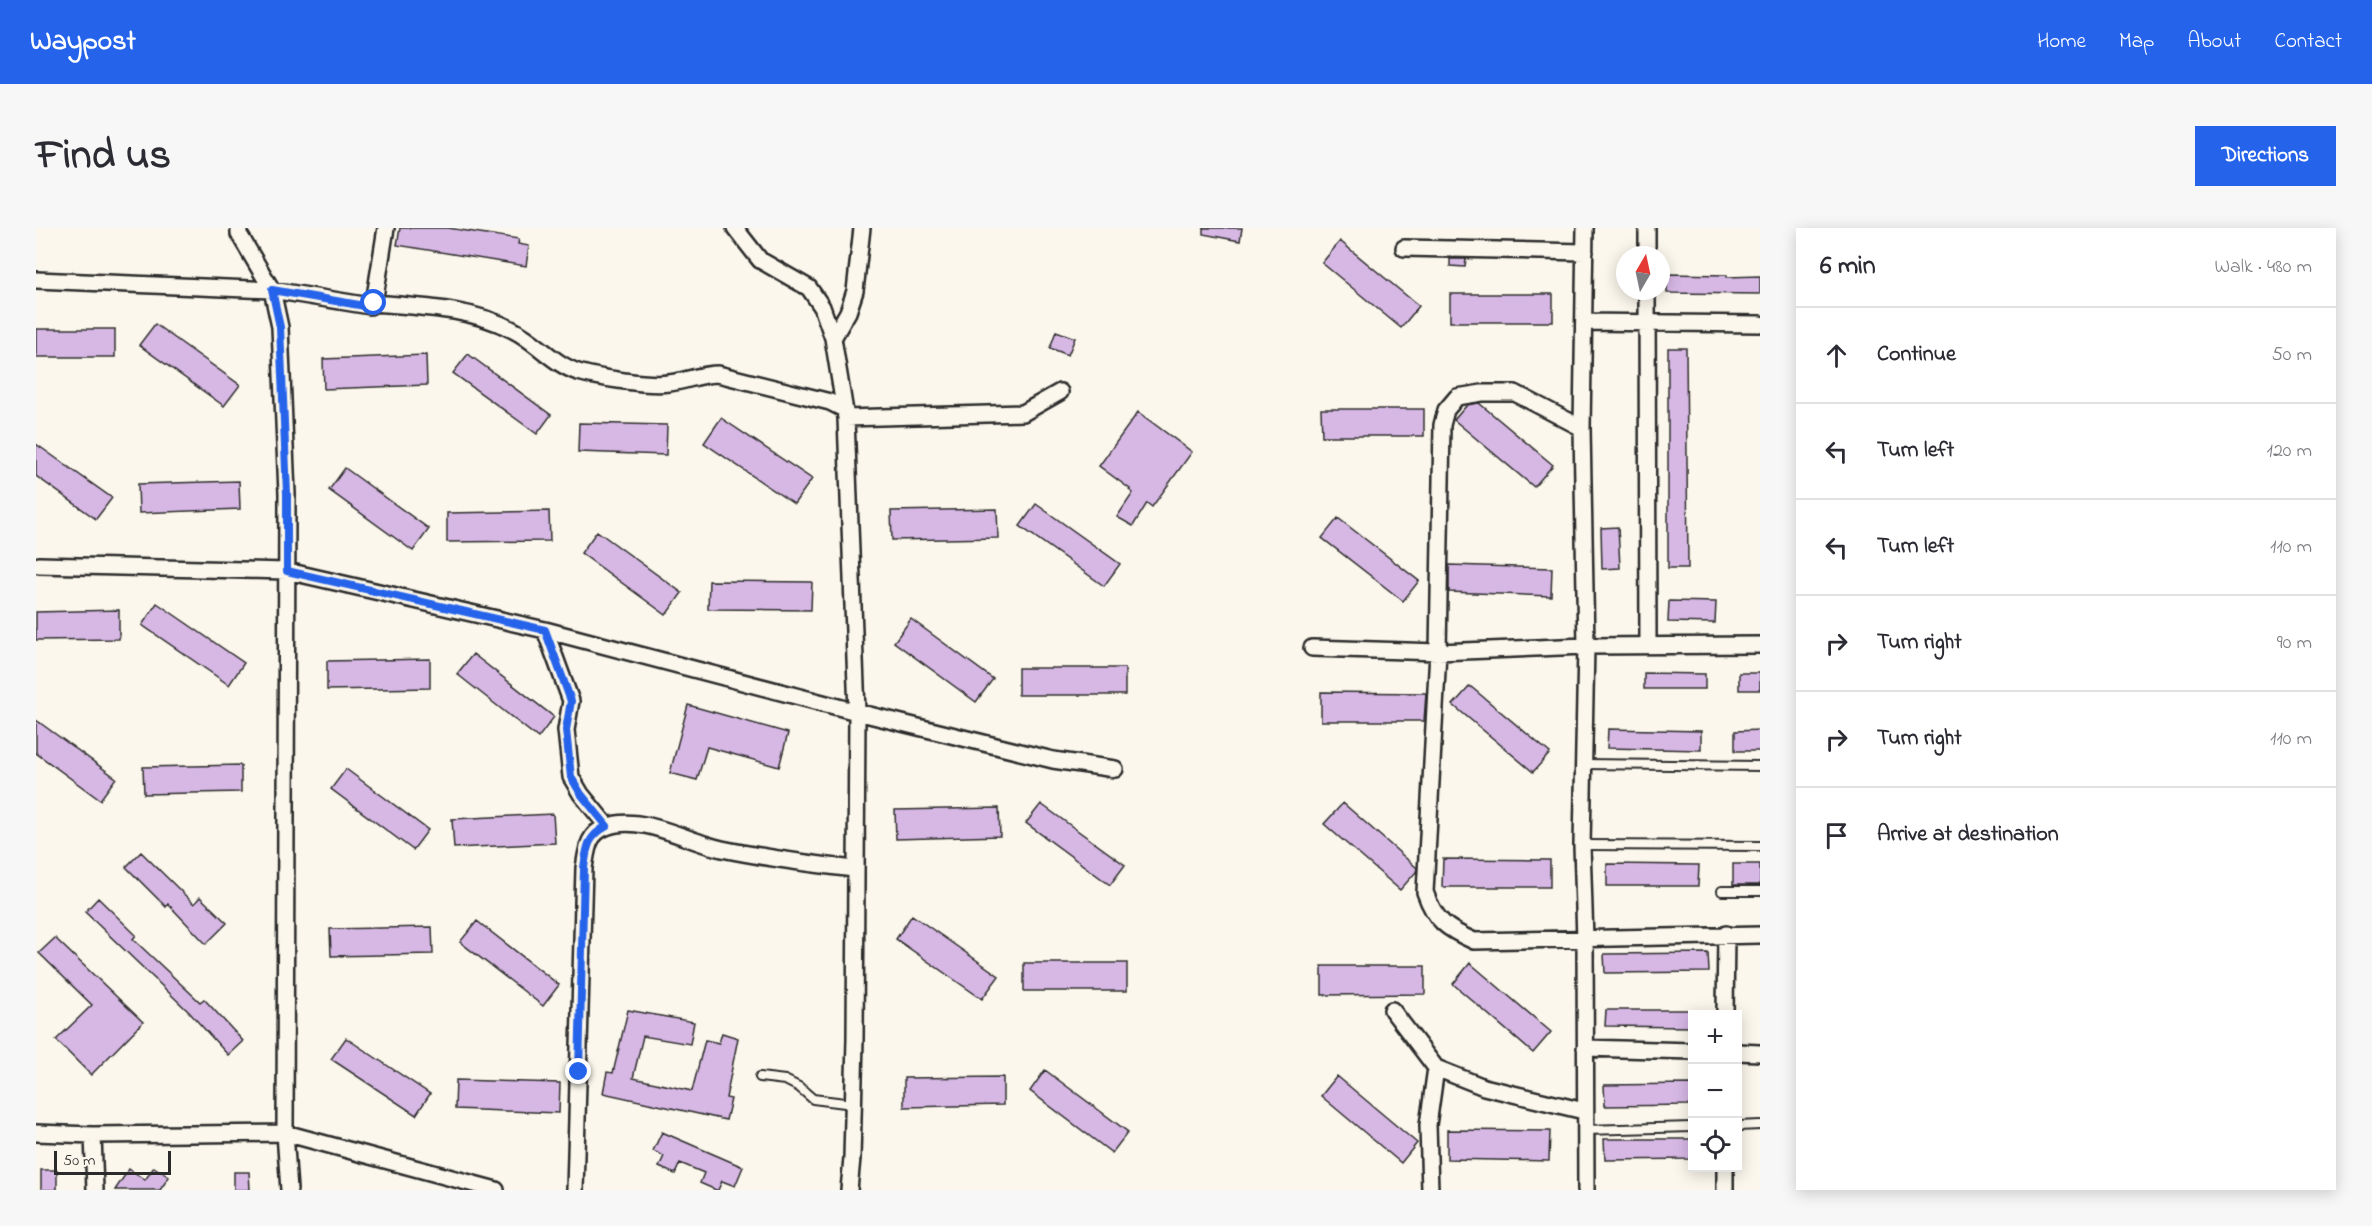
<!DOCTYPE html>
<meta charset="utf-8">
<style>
:root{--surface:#fff;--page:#f7f7f7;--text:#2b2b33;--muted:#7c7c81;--line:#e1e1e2;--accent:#2563eb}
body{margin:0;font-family:"Indie Flower",sans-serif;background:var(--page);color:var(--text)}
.controls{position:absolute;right:18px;bottom:18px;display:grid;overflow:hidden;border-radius:0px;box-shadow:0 3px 15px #0003}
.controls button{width:54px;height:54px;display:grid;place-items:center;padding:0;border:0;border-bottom:2px solid var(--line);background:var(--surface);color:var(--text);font:30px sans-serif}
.compass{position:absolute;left:1580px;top:18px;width:54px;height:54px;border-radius:50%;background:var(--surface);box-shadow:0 3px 15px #0003;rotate:9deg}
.scale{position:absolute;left:18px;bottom:15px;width:117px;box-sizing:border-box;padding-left:6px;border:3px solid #2b2b2b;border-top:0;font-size:16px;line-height:21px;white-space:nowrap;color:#2b2b2b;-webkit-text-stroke:4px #fbf7ec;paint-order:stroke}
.stop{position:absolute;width:18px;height:18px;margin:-14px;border:4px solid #2563eb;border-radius:50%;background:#fff}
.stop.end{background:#2563eb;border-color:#fff;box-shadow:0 2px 6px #0008}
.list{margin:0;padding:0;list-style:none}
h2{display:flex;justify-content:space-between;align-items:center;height:78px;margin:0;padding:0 24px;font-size:26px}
h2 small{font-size:20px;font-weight:400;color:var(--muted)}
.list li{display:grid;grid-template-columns:39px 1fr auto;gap:18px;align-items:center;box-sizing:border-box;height:96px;padding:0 24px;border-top:2px solid var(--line)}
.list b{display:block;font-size:22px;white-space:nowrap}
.list em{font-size:20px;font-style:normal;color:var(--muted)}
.icon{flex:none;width:33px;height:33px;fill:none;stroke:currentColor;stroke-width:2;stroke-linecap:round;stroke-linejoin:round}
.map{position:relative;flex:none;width:1724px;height:962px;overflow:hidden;border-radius:0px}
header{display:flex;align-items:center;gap:36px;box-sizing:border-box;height:84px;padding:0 30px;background:var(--accent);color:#fff}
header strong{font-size:28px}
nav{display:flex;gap:33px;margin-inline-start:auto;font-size:21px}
.intro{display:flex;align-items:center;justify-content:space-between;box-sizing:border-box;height:144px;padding:0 36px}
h1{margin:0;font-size:42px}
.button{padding:15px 27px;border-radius:0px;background:var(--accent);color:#fff;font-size:21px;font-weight:700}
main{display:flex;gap:36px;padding:0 36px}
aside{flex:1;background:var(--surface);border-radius:0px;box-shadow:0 3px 15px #0003}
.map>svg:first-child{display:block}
.building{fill:#d7b8e5;stroke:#2b2b2b;stroke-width:1.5}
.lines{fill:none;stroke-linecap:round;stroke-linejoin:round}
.service-casing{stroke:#2b2b2b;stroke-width:12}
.minor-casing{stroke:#2b2b2b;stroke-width:20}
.service{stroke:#fbf7ec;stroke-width:8}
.minor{stroke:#fbf7ec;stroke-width:15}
.route{stroke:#2563eb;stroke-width:8}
</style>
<header>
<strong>Waypost</strong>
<nav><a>Home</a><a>Map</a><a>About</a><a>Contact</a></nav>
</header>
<div class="intro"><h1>Find us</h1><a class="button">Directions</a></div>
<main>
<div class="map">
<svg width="1724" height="962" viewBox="0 0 1724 962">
<rect width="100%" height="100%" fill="#fbf7ec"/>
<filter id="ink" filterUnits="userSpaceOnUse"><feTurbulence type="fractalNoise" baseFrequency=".0167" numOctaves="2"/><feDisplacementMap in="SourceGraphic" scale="12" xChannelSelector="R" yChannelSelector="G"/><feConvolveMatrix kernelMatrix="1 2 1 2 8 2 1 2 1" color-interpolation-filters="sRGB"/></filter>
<g filter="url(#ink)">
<path class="building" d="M364 0H412L483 11 482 16 493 18 490 38 361 17Z
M1167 0H1206L1204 13 1167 6Z
M1304 13 1383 78 1365 100 1286 35Z
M1414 31H1430L1429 39 1414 38Z
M1631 46 1691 47V49L1724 48V66L1631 65Z
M1414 66H1517V94H1414Z
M119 96 204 157 188 178 103 117Z
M0 101H79V129H0Z
M1020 103 1039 110 1032 127 1014 120Z
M1632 120H1650L1652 340H1632Z
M432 126 515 187 501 206 417 145Z
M390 127 391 157 288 161 287 131Z
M1443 175 1517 237 1498 259 1418 192 1431 177Z
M1285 181H1388V208H1286Z
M1102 184 1156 224 1116 279 1111 275 1097 298 1081 289 1097 265 1093 262 1094 261 1063 238Z
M685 190 776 251 758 276 668 215Z
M543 195 631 197 630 227 542 224Z
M0 216 76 270 60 291 0 248Z
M309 240 393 301 377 323 293 262Z
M203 253 204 281 103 285 102 256Z
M1000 276 1084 336 1068 358 984 298Z
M961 281 962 310 856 312 855 283Z
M513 283 514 313 411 314V285Z
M1302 290 1383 353 1367 373 1286 310Z
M1582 299 1584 340 1566 341 1565 300Z
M561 303 646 365 630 387 545 325Z
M1413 337 1516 340 1515 368 1413 364Z
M673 353 776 354 775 382 672 381Z
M1633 373 1680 374 1679 395 1632 394Z
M121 375 208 435 193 457 106 397Z
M83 382V411L0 412V384Z
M875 391 957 451 940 474 858 414Z
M437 426 518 489 502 510 421 446Z
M394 431V460L291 462V433Z
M982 440H1089V467H982Z
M1608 445 1669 446V461H1608Z
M1703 445H1724V462H1703Z
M1434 458 1514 525 1497 544 1417 477Z
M1285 464 1390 465 1388 493H1285Z
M652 477 752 505 743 539 671 519 661 552 634 545Z
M0 492 80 550 64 572 0 525Z
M1572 501 1665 503V522L1571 520Z
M1724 502V523H1699V503Z
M205 537V564L108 566 107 539Z
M310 541 392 602 377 622 295 561Z
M1307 575 1381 640 1380 644 1364 662 1288 596Z
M1005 576 1089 637 1074 657 990 595Z
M963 580 964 608 860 611 859 582Z
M517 586 519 615 418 620 416 591Z
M105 624 158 676 164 669 191 695 170 716 132 676 130 679 90 639Z
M1407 631 1514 632V659H1406Z
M1571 636 1663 637 1662 658H1571Z
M1697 636H1724V657H1697Z
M62 670 100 707 97 711 164 774 168 771 207 813 192 827 153 784 49 684Z
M876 687 963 748 946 771 860 711Z
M441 693 523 757 507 778 424 714Z
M396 699 397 726 295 728 294 701Z
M19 710 107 794 55 847 20 812 56 777 3 725Z
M1672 725 1673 744 1569 745 1568 726Z
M988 735H1091V763H988Z
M1434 735 1515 804 1497 825 1417 756Z
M1286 738H1389V766L1286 767Z
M592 782 658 794 654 816 607 808 597 850 656 863 669 812 683 815 686 805 702 810 690 870 695 871 690 892 567 865 571 844 577 845Z
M1570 782H1656V799L1569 798Z
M310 810 394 866 380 887 295 831Z
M1009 842 1092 904 1076 925 994 863Z
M1301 848 1381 915 1365 935 1285 868Z
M967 849V877L868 879V850Z
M420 852 524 855 523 885 419 881Z
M1656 856V877L1569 878 1568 857Z
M1411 902 1514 903 1513 933 1411 931Z
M626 904 707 939 699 958 686 953 682 962H680L664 955 668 945 644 935 639 946 623 939 628 928 617 923Z
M1568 911H1656V931L1569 932Z
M118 939 133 949 124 962H79L93 941 109 952Z
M5 942H21V962H5Z
M198 944H213L214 962H198Z"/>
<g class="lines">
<g class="service-casing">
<path id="service" d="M1547 536 1724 538
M1546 617 1724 618
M1686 663H1724
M724 849 749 852 763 859 777 871 817 876
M1702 898 1724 897
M1549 902 1656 899"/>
</g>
<g class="minor-casing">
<path id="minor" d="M203 0V6L236 62 244 99 251 266 249 905 253 962
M699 0 724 32 773 60 786 79 797 110
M1549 0 1546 200 1550 418 1546 617 1549 712 1550 962
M1611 0V27
M1368 20 1549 24
M0 52 236 62 334 78 338 75 350 0
M1611 63 1612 417
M338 75C385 79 435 80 477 102 500 113 517 136 542 144 563 150 612 158 633 155 650 153 665 146 682 146L794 174 808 181
M1548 94 1724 96
M810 190 987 185 1024 164
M1546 200 1479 165H1446L1421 169 1410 182 1406 197 1402 424 1389 664C1399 693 1411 701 1438 713L1724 707
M3 337 251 343 509 402 821 484 1017 532 1079 541
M509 402 535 473 530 502 535 549 545 566 571 598
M1276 420 1402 424 1550 418 1724 417
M1356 782 1400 840 1448 859 1548 883
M1689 786 1690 706
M1549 820 1656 823
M1702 824 1724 825
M0 905 57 907 249 905 460 962
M57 907 59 962
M539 962 548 640C551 623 551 606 570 599 605 585 652 614 686 621 730 630 774 636 818 641
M813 962 816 930 819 811 821 484 810 190 797 110 812 84 819 63 826 0
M1394 962 1392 897 1400 840
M1689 962V940"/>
</g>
<use href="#service" class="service"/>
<use href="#minor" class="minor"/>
</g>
</g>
<g class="lines" filter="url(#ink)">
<path class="route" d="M338 75 337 77 329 78 236 62 244 99 251 266V343L509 402 535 473 530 502 535 549 545 566 571 598C551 609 551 619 548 640L543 844"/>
</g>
</svg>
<div class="controls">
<button>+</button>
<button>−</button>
<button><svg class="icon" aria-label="locate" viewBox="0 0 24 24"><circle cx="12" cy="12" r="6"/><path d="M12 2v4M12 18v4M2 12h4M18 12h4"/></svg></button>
</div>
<svg class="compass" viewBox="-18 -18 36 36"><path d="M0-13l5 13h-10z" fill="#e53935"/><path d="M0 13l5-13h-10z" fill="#7c7c81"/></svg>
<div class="scale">50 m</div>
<div class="stop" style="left:338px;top:75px"></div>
<div class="stop end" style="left:543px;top:844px"></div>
</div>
<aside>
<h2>6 min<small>Walk · 480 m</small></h2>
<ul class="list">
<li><svg class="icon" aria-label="ahead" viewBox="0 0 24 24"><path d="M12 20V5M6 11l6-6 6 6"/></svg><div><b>Continue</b></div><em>50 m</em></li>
<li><svg class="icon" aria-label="left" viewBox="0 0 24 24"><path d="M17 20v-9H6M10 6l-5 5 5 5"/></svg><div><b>Turn left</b></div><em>120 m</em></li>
<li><svg class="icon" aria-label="left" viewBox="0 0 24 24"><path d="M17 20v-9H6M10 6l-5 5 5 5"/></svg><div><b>Turn left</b></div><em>110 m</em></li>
<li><svg class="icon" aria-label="right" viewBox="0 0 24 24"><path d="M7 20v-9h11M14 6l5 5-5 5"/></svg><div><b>Turn right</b></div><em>90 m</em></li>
<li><svg class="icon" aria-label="right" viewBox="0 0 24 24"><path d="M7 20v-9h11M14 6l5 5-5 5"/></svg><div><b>Turn right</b></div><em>110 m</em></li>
<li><svg class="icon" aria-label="arrive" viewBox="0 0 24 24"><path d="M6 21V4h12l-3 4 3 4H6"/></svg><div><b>Arrive at destination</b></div></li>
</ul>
</aside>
</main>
